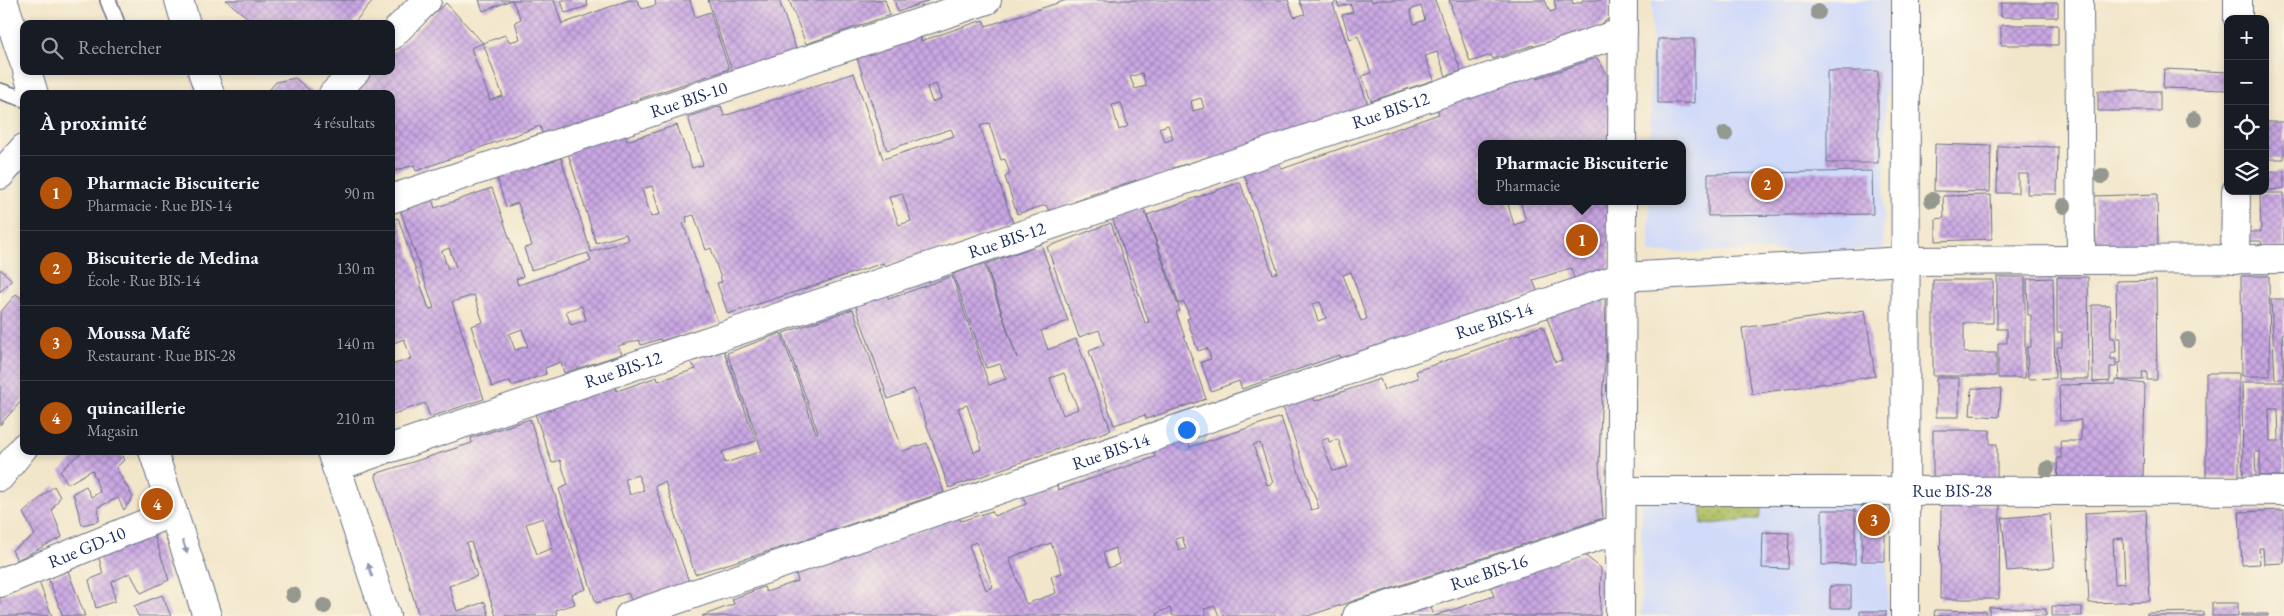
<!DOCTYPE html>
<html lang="fr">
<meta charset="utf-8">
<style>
:root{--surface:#171b24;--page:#20242c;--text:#f1f3f6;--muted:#9ea1a6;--line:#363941;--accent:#b45309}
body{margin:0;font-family:"EB Garamond",serif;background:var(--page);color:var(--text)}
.controls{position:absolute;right:15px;top:15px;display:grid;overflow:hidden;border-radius:10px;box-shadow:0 2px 8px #0003}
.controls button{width:45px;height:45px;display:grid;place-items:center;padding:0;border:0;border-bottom:1px solid var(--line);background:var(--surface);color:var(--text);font:25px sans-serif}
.you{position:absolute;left:1186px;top:429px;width:18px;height:18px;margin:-12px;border:4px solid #fff;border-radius:50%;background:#1a73e8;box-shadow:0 0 0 8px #1a73e833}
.badge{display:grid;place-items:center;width:32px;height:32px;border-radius:50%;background:var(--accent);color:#fff;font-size:16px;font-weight:700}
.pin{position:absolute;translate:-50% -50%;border:2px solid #fff;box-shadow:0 1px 5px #0006}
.popup{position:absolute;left:1478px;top:140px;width:208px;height:65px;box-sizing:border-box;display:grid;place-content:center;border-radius:10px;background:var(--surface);filter:drop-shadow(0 1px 4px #0005);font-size:16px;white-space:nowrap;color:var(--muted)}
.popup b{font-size:19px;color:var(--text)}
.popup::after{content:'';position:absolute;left:50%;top:100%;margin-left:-10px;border:10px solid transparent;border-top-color:var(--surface)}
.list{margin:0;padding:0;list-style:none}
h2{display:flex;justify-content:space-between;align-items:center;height:65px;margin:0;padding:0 20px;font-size:21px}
h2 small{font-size:16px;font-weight:400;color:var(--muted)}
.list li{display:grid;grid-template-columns:32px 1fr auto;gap:15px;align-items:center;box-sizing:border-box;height:75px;padding:0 20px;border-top:1px solid var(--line)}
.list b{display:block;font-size:19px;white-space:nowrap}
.list p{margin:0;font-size:16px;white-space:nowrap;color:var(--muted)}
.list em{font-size:16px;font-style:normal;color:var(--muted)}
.icon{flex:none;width:28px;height:28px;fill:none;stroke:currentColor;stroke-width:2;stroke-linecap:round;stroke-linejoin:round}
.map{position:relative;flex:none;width:2284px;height:616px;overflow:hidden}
.search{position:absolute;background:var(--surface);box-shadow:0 2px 8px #0003;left:20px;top:20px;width:375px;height:55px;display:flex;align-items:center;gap:12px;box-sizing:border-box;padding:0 18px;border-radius:10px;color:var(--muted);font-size:19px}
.panel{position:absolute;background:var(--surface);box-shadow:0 2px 8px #0003;left:20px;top:90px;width:375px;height:365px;border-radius:10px}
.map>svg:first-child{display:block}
.built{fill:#d0daf9}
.green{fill:url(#green-dots);stroke:#64765e}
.building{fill:url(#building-cross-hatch);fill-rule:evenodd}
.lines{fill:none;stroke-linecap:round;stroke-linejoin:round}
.lane-casing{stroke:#666f84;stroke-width:18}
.street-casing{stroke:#666f84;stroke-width:30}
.secondary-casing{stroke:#666f84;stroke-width:30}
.lane{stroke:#fff;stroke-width:15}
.street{stroke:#fff;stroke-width:28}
.secondary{stroke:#fff;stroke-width:28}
.tree{fill:#94988f}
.oneway{fill:#8d97ae}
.labels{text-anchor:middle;stroke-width:4;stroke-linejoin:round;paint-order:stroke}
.street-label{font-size:18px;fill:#1b2f5e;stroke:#fcf5e5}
</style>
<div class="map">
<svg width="2284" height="616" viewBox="0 0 2284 616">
<defs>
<pattern id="green-dots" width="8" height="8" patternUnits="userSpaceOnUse" patternTransform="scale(1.25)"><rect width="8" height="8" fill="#adbc5f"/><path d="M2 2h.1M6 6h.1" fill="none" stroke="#8c9952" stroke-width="1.8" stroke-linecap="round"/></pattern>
<pattern id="building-cross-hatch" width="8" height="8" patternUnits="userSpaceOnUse" patternTransform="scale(1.25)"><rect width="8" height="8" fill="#caa7e3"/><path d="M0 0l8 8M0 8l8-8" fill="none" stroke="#a388bb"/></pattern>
</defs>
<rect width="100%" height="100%" fill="#fcf5e5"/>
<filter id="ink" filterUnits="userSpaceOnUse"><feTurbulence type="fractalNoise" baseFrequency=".02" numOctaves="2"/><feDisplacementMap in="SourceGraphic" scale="10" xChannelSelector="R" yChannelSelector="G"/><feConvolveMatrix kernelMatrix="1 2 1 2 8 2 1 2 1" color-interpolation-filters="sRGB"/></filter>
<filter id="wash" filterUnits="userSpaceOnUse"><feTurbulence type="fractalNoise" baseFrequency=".0096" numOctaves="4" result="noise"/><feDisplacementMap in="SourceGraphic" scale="20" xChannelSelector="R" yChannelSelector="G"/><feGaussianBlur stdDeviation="1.12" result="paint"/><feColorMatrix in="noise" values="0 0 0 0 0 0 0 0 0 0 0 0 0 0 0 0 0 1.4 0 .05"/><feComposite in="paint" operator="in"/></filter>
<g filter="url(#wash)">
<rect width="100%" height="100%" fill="#f2e6ca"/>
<path class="built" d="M1652 0H1888L1883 249 1649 253V201H1682V144H1650Z
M1641 500H1886L1888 616H1641Z"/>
<path class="green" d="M1702 500H1764L1759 519 1701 525Z"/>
<g id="blocks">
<path class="building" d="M226 0H373L353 24H255Z
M479 0H554L562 24 629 0H637L642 9 656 5 655 0H690L695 17 710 12 729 69 630 102 631 105 543 136 540 126 416 171 414 165 391 172V94H353L372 71H391V53L446 3 483 43 471 48 490 100 503 96 483 43 505 35 510 42 520 39 515 22 521 19 512 0 483 11Z
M561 0H586L588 6 565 13Z
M708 0H779L797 52 733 74Z
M789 0H885L890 15 806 44Z
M894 0H930L898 12Z
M1067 0H1288L1294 17 1305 14 1299 0H1371L1372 2 1379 0H1435L1461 71 1446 76 1437 52 1425 56 1434 80 1371 101 1362 76 1371 73 1358 36 1350 39 1342 15 1353 12 1350 4 1339 7 1337 2 1333 4 1370 110 1210 161 1209 157 1173 168 1174 172 1137 184 1136 180 1075 200 1076 202 1049 211 1046 205 1017 214 1005 177 1010 174 1005 159 1001 160 989 123 980 126 1013 223 884 267 883 263 728 314 717 283 722 282 711 248 706 250 694 215 686 217 687 222 683 223 718 323 661 341 660 339 641 345 639 340 618 346 622 354 564 373 561 362 545 368 546 374 512 386 510 381 492 387 471 326 483 322 474 295 452 302 484 399 430 417 425 403 391 415V365L411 359 404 339 391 344V220L398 218 429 309 434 308 400 209 432 199 435 208 492 188 523 277 516 279 518 285 591 261 588 253 531 270 524 248 532 246 518 203 506 207 497 178 561 158 591 252 628 240 626 234 596 243 566 147 625 134 627 141 677 125 692 168 703 165 688 117 721 106 724 116 854 73 883 159 954 136 951 129 887 150 856 55 920 33 921 41 983 20 986 26ZM1421 6 1425 20 1414 24 1410 10ZM1142 73 1146 86 1135 89 1130 77ZM936 84 941 99 932 102 927 87ZM1201 98 1204 108 1193 111 1191 101ZM1121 103 1128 126 1119 130 1112 105ZM1168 125 1173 139 1165 142 1159 128ZM652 186 660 214 651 217 642 189ZM902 193 911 221 899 225 889 197ZM449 248 456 267 448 269 442 251ZM582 306 586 320 571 325 566 311ZM522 329 528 346 515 350 509 334Z
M1449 0H1545L1550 12 1556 10 1554 0H1572L1573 4 1582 2V0H1609V18L1599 26 1534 49 1533 45 1493 59 1491 55 1470 62Z
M2001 3H2058V17H2001Z
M2001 25H2058V45H2001Z
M1658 39H1694V103H1658Z
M1597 58 1607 74 1609 144H1482V201H1507L1514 225 1526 221 1520 201H1609V268L1575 282 1571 268 1533 280 1538 293 1340 359 1339 355 1242 389 1239 381 1211 391 1201 362 1211 359 1207 348 1198 351 1187 319 1190 318 1184 302 1179 304 1147 215 1240 182 1273 274 1278 272 1243 171 1277 159 1282 169 1439 114 1436 106 1535 74 1538 78ZM1351 272 1367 319 1361 321 1343 275ZM1320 302 1326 318 1318 321 1312 304Z
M2164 69 2228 72V90L2163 88Z
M1827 71H1878V163H1827Z
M295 78 314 94H266L276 82Z
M2098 91H2160V111H2098Z
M2265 122H2284V159H2265Z
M1935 144 1991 146 1990 192 1934 191Z
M1998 146 2058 147 2057 194H2027L2028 174H2018V193H1997Z
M1872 171 1873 214 1708 216V174Z
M2284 171V188L2265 191V173Z
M2260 193H2284V248H2262L2261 241H2249V232H2261Z
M2157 194 2158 248 2096 250 2094 196Z
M1991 195 1992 239 1936 241V219L1944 218 1943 196Z
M1143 206 1180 311 1176 312 1206 399 1146 419 1145 415 1114 425 1089 351 1104 345 1099 330 1079 337 1047 247 1111 223 1145 323 1149 322 1112 217Z
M1041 244 1068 321 1041 331 1048 350 1076 339 1111 430 949 488 914 389 888 399 855 304 886 293 889 299 952 276 989 385 1006 379 1000 364 986 368 953 274 984 263 1017 358 986 264ZM1064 373 1078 409 1063 415 1050 378ZM967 405 982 449 974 452 958 408Z
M0 269 12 280 0 292Z
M2241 276H2269L2270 376H2242Z
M1997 277H2025V378H1998V343H2007V329H1997Z
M2057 277H2088L2089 379H2058L2057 347H2062V332H2057Z
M2053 278 2055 378 2028 379 2027 347H2031V315H2028L2027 279Z
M1933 280H1993V323H1964V353H1996V376H1933Z
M2156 280 2157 380H2147V372H2142L2143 380H2119L2118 363H2121V338H2117L2116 281Z
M16 294 24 300V398L0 425V313Z
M1605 296 1606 352 1601 410 1599 465 1603 518 1308 616H1219L1215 606 1204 609 1207 616H1173L1170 608 1157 613 1158 616H702L734 604 732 599 764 587 766 592 798 581 796 574 959 517 961 521 992 511 994 516 1026 504 1023 496 1057 484 1058 490 1155 457 1153 451 1188 439 1190 447 1281 417 1311 510 1319 508 1283 407 1313 396 1315 401 1380 379 1384 390 1418 378 1416 371 1543 326 1555 362 1562 360 1546 315ZM1328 438 1329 442 1338 439 1348 467 1333 471 1321 441ZM1260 443 1273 483 1267 485 1253 445ZM1182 537 1186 549 1179 550 1175 539ZM976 542 993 587 986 590 969 545ZM1051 543 1062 573 1051 576 1056 593 1026 604 1009 558ZM1115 548 1120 564 1108 568 1103 553Z
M2271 299H2284V333H2282L2284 379H2275Z
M2092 305H2110L2111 338H2115L2116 352H2111V359H2116V367H2110V381L2093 382Z
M853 309 903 451 927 443 944 492 793 544 695 574 665 482 655 486 689 582 632 602 628 593 596 603 559 489 568 485 560 460 552 463 533 408 615 387 617 391 657 377 658 381 696 369 691 362 724 351 756 441 722 452 725 463 762 451 727 353 781 333 816 433 818 432 783 333ZM638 475 644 490 630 495 625 479Z
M1865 310 1875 376 1752 394 1742 328Z
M2206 373H2239V477H2206Z
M1936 378H1959V417H1936Z
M2115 380 2145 384 2143 478 2058 483 2057 458H2061L2060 441H2081V420L2060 421 2059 385 2115 384Z
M2242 382H2284V476H2260V452H2255L2256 476 2243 477ZM2269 409H2278L2279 441H2270Z
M1972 388 2001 389 1999 417 1970 415Z
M530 419 586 589 571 594 575 604 556 610 557 615 553 616H496L471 542 466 543 477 576 449 586 457 611 485 602 489 616H419L375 474 472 443 471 438ZM543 518 553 548 537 554 526 524Z
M1933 430H1990V444H1997V478H1933Z
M83 451H120L124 460 116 468 133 497 124 510 118 498 98 507 99 521 82 525 73 493 86 486 91 497 100 492 92 470 68 484 60 471Z
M54 486 60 497 52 510 62 537 17 560 12 550 35 535 23 513Z
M1862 504H1885V561H1862Z
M1941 504 2000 505 1999 599H1940Z
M1822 510H1855V564L1822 565Z
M2146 510 2150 601 2089 603 2085 513ZM2123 538 2125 583 2115 584 2113 539Z
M2284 510V563L2264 564 2263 548H2259L2260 564 2242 565 2239 512Z
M2050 514 2054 567 2007 571 2002 518Z
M153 532 169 580 141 593 130 573 112 582 115 601 96 608 89 580 103 574 98 554Z
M1763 532 1789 533 1788 569 1762 568Z
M1583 554 1601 568 1600 616H1434L1494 596 1490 585Z
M68 571 85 616H63L48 578Z
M39 582 52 616H0V596Z
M1830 586H1851V608H1830Z
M162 595 171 616H138L134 606Z
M1428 599 1434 616H1390Z
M2212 603H2238V616H2212Z
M2052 606 2082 607V616H2052Z
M1989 607 2046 609V616H1989Z
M1935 610 1986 611V616H1934Z
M1860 611H1886V616H1860Z
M2204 612V616H2147V613Z
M2241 614H2268V616H2241Z"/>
</g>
</g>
<g filter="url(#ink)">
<use href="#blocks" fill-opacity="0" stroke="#666f84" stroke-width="1"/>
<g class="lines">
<g class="lane-casing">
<path id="lane" d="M108 0 117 24
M0 91 24 99"/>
</g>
<g class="street-casing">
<g id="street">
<path d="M2079 0 2081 260"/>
<path d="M2238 19V0"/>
<path d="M391 36 427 0"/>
<path d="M333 94 356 71"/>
<path d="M1622 144 1623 0"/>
<path d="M0 175 24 148"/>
<path id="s1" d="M391 199 987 0"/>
<path d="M2235 260 2236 191"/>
<path id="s2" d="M391 448 1623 32"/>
<path d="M336 467 381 451"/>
<path d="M0 477 24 447"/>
<path id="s3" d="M1620 491C1842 492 2063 489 2284 491"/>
<path id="s4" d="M0 583 173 512"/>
<path id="s5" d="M629 616 1622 277 1906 261 2284 259"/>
<path id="s6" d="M1357 616 1620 529"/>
<path d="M1620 616 1622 201"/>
<path d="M1905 616 1906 0"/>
</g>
</g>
<g class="secondary-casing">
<path id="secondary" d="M3 0 24 62
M179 0 186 24
M27 71 34 94
M202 71 210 94
M153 451 207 616
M331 451 386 616"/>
</g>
<use href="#lane" class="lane"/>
<use href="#street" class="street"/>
<use href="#secondary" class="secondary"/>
</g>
<g class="tree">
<circle cx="1818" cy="12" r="8"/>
<circle cx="2194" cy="119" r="8"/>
<circle cx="1725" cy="134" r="8"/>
<circle cx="2102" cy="176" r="8"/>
<circle cx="1932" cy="200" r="8"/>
<circle cx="2064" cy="206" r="8"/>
<circle cx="2188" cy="340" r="8"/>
<circle cx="2047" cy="469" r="8"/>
<circle cx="293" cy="595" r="8"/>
<circle cx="324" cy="606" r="8"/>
</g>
<defs><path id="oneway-solid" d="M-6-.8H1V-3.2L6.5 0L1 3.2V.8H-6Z" transform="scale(1.25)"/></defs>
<g class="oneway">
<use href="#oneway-solid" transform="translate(185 547) rotate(72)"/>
<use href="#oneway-solid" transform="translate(370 570) rotate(-108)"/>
</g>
</g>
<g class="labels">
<g class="street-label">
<text dy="6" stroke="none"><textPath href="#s1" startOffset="314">Rue BIS-10</textPath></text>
<text dy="6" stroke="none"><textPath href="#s2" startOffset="1055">Rue BIS-12</textPath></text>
<text dy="6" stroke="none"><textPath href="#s2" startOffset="650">Rue BIS-12</textPath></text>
<text dy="6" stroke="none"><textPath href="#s5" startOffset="914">Rue BIS-14</textPath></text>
<text dy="6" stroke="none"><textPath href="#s2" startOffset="245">Rue BIS-12</textPath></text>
<text dy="6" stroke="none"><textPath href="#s5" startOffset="509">Rue BIS-14</textPath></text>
<text dy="6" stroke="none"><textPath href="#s3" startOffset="332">Rue BIS-28</textPath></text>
<text dy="6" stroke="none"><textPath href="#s4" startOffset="94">Rue GD-10</textPath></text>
<text dy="6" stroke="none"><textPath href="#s6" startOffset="139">Rue BIS-16</textPath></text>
</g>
</g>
</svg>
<div class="controls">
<button>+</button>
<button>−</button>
<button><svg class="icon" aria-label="locate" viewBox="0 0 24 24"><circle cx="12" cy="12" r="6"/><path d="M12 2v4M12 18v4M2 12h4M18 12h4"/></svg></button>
<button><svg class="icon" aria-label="layers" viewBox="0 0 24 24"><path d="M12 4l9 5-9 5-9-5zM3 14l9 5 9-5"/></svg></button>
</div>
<div class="you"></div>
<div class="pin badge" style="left:1582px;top:240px">1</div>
<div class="popup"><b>Pharmacie Biscuiterie</b>Pharmacie</div>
<div class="pin badge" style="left:1767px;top:184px">2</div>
<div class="pin badge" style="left:1874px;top:520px">3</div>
<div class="pin badge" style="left:157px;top:504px">4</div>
<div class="search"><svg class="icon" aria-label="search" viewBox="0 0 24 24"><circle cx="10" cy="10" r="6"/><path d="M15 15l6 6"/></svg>Rechercher</div>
<section class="panel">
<h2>À proximité<small>4 résultats</small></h2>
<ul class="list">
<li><span class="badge">1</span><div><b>Pharmacie Biscuiterie</b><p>Pharmacie · Rue BIS-14</p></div><em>90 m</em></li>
<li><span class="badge">2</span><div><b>Biscuiterie de Medina</b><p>École · Rue BIS-14</p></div><em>130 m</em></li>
<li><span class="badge">3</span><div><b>Moussa Mafé</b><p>Restaurant · Rue BIS-28</p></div><em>140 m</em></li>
<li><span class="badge">4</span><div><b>quincaillerie</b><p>Magasin</p></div><em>210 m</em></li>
</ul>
</section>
</div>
